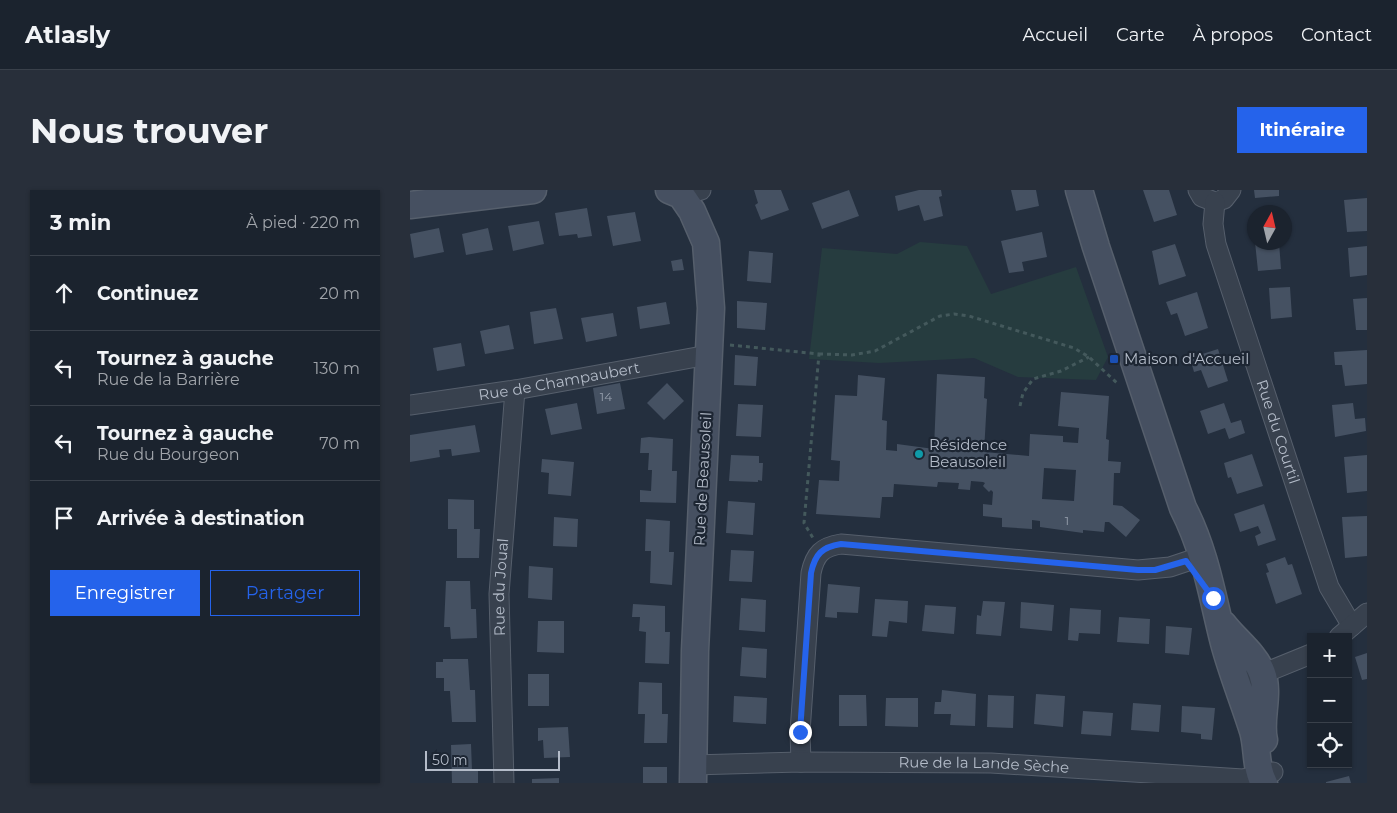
<!DOCTYPE html>
<html lang="fr">
<meta charset="utf-8">
<style>
:root{--surface:#1b232e;--page:#282f3a;--text:#f1f3f6;--muted:#a0a4aa;--line:#39404a;--accent:#2563eb}
body{margin:0;font-family:Montserrat,sans-serif;background:var(--page);color:var(--text)}
.controls{position:absolute;right:15px;bottom:15px;display:grid;overflow:hidden;border-radius:0px;box-shadow:0 1px 4px #0004}
.controls button{width:45px;height:45px;display:grid;place-items:center;padding:0;border:0;border-bottom:1px solid var(--line);background:var(--surface);color:var(--text);font:25px sans-serif}
.compass{position:absolute;left:837px;top:15px;width:45px;height:45px;border-radius:50%;background:var(--surface);box-shadow:0 1px 4px #0004;rotate:8deg}
.scale{position:absolute;left:15px;bottom:12px;width:135px;box-sizing:border-box;padding-left:5px;border:2px solid #b4bcc9;border-top:0;font-size:14px;line-height:18px;white-space:nowrap;color:#b4bcc9;-webkit-text-stroke:4px #1d2633;paint-order:stroke}
.stop{position:absolute;width:15px;height:15px;margin:-11px;border:4px solid #2563eb;border-radius:50%;background:#fff}
.stop.end{background:#2563eb;border-color:#fff;box-shadow:0 1px 5px #0008}
.list{margin:0;padding:0;list-style:none}
h2{display:flex;justify-content:space-between;align-items:center;height:65px;margin:0;padding:0 20px;font-size:21px}
h2 small{font-size:16px;font-weight:400;color:var(--muted)}
.list li{display:grid;grid-template-columns:32px 1fr auto;gap:15px;align-items:center;box-sizing:border-box;height:75px;padding:0 20px;border-top:1px solid var(--line)}
.list b{display:block;font-size:19px;white-space:nowrap}
.list p{margin:0;font-size:16px;white-space:nowrap;color:var(--muted)}
.list em{font-size:16px;font-style:normal;color:var(--muted)}
.actions{display:flex;gap:10px;padding:15px 20px}
.actions a{flex:1;padding:11px 0;border:1px solid var(--accent);border-radius:0px;text-align:center;font-size:18px;color:var(--accent)}
.actions .main{background:var(--accent);color:#fff}
.icon{flex:none;width:28px;height:28px;fill:none;stroke:currentColor;stroke-width:2;stroke-linecap:round;stroke-linejoin:round}
.map{position:relative;flex:none;width:957px;height:593px;overflow:hidden;border-radius:0px}
header{display:flex;align-items:center;gap:30px;box-sizing:border-box;height:70px;padding:0 25px;background:var(--surface);border-bottom:1px solid var(--line)}
header strong{font-size:24px}
nav{display:flex;gap:28px;margin-inline-start:auto;font-size:18px}
.intro{display:flex;align-items:center;justify-content:space-between;box-sizing:border-box;height:120px;padding:0 30px}
h1{margin:0;font-size:35px}
.button{padding:12px 22px;border-radius:0px;background:var(--accent);color:#fff;font-size:18px;font-weight:700}
main{display:flex;gap:30px;padding:0 30px}
aside{flex:1;background:var(--surface);border-radius:0px;box-shadow:0 1px 4px #0004}
.map>svg:first-child{display:block}
.green{fill:#263c3f}
.building{fill:#455162;fill-rule:evenodd}
.lines{fill:none;stroke-linecap:round;stroke-linejoin:round}
.street-casing{stroke:#565f6c;stroke-width:21}
.secondary-casing{stroke:#565f6c;stroke-width:29}
.path{stroke:#44595c;stroke-width:3;stroke-dasharray:4 4;stroke-linecap:butt}
.street{stroke:#38414e;stroke-width:19}
.secondary{stroke:#465061;stroke-width:26}
.route{stroke:#2563eb;stroke-width:6}
.transit-dot{fill:#1a4fb4;stroke:#1d2633;stroke-width:2}
.culture-dot{fill:#0f9aa8;stroke:#1d2633;stroke-width:2}
.labels{text-anchor:middle;stroke-width:4.5;stroke-linejoin:round;paint-order:stroke}
.number-label{font-size:12px;fill:#98a1af}
.poi-label{font-size:15px;fill:#b4bcc9;stroke:#1d2633;text-anchor:start}
.street-label{font-size:15px;fill:#b4bcc9;stroke:#1d2633}
</style>
<header>
<strong>Atlasly</strong>
<nav><a>Accueil</a><a>Carte</a><a>À propos</a><a>Contact</a></nav>
</header>
<div class="intro"><h1>Nous trouver</h1><a class="button">Itinéraire</a></div>
<main>
<aside>
<h2>3 min<small>À pied · 220 m</small></h2>
<ul class="list">
<li><svg class="icon" aria-label="ahead" viewBox="0 0 24 24"><path d="M12 20V5M6 11l6-6 6 6"/></svg><div><b>Continuez</b></div><em>20 m</em></li>
<li><svg class="icon" aria-label="left" viewBox="0 0 24 24"><path d="M17 20v-9H6M10 6l-5 5 5 5"/></svg><div><b>Tournez à gauche</b><p>Rue de la Barrière</p></div><em>130 m</em></li>
<li><svg class="icon" aria-label="left" viewBox="0 0 24 24"><path d="M17 20v-9H6M10 6l-5 5 5 5"/></svg><div><b>Tournez à gauche</b><p>Rue du Bourgeon</p></div><em>70 m</em></li>
<li><svg class="icon" aria-label="arrive" viewBox="0 0 24 24"><path d="M6 21V4h12l-3 4 3 4H6"/></svg><div><b>Arrivée à destination</b></div></li>
</ul>
<div class="actions"><a class="main">Enregistrer</a><a>Partager</a></div>
</aside>
<div class="map">
<svg width="957" height="593" viewBox="0 0 957 593">
<rect width="100%" height="100%" fill="#242f3e"/>
<path class="green" d="M510 52 557 56 581 104 666 77 698 167 686 190 608 187 564 168 469 173 399 169 412 58 487 64Z"/>
<path class="building" d="M344 0H371L379 20 351 30 345 15 348 13Z
M439 0 449 26 412 39 402 13Z
M509 0H531L532 6 529 7 533 26 514 31 509 15 488 21 485 6Z
M601 0H626L629 16 606 21Z
M733 0H759L767 25 744 32Z
M844 0H869V6L845 8Z
M957 8V41L937 42 934 10Z
M177 18 182 46 168 48 167 44 149 46 145 23Z
M225 22 231 51 203 56 197 26Z
M129 31 134 54 103 61 98 36Z
M29 38 34 62 4 68 0 44Z
M78 38 83 60 56 65 52 44Z
M632 42 637 67 612 72 614 81 599 83 591 51Z
M845 52H869L871 79 848 81Z
M765 54 776 86 749 95 742 61Z
M957 56V85L940 87 938 58Z
M339 61 363 63 361 93 337 91Z
M272 69 274 80 263 81 261 71Z
M880 97 882 127 861 129 859 98Z
M787 102 798 138 775 146 767 123 761 125 756 112Z
M957 108V140H946L943 109Z
M327 111 357 113 355 140 327 138Z
M256 112 260 134 230 139 227 117Z
M146 118 153 149 124 154 120 122Z
M203 123 207 146 176 152 171 128Z
M99 135 104 159 75 164 70 141Z
M51 153 55 176 27 181 23 158Z
M808 159 818 191 798 198 791 180 784 182 780 168Z
M957 160V194L935 196 932 175H925L924 162Z
M325 165 348 167 346 196 324 195Z
M527 184 575 187 574 208 577 209 574 262 619 266 620 244 653 246V252L668 253 669 238 648 236 651 202 699 206 696 249 699 250 698 271 711 272 710 283H704L703 315 712 316 730 330 716 347 699 332H695L694 342 673 340V343L630 337V331L622 330V339L592 337V328L573 326V314L582 315 583 302 581 300 579 302 573 296 575 293 573 292 561 291 560 300 548 299 549 293 528 292 527 297 484 294 483 307H472L470 328 406 324 409 290 429 291 430 271 421 270 425 205 447 206 448 185 475 188 472 230 477 231 476 260 487 261V254L524 259ZM634 278 666 280 664 311 632 309Z
M210 193 215 219 187 224 183 198Z
M257 193 274 211 254 230 237 213Z
M167 213 172 239 141 245 135 219Z
M814 213 821 233 831 230 835 243 819 249 815 238 798 244 790 221Z
M943 213 945 229 955 228 956 241 925 247 922 215Z
M328 214 353 215 351 247 326 246Z
M65 235 70 262 42 266 41 259 29 260 30 267 0 272V245Z
M239 247 263 249 262 281H267L266 313 230 312V300L241 301 242 280H238L239 263H230L231 248Z
M842 264 853 296 827 304 821 287 818 288 814 273Z
M321 265 349 266V273H353L352 291 348 290V292L319 291Z
M957 265V301L937 303 934 267Z
M132 269 164 272 161 306 138 304 139 283 131 282Z
M38 309 64 310V339H70L69 368H47V339H38Z
M318 311 345 313 343 345 316 343Z
M854 314 866 350 848 356 845 346 851 343 848 336 830 342 824 324Z
M957 326V366L935 368 932 327Z
M144 327 168 329 167 357 143 356Z
M236 329 260 331 259 362H264L262 395 240 393 241 361H235Z
M321 360 344 361 342 392 319 391Z
M875 367 878 375 882 374 892 404 866 414 856 383 859 382 856 374Z
M119 376 143 378 142 410 118 408Z
M36 391H60L61 419H66L67 448 41 449 40 437H34Z
M418 394 450 397 448 423 427 422V428L415 427Z
M331 408 356 410 355 442 329 440Z
M465 409 498 411 497 433 479 431 477 447 462 446Z
M573 411 595 412 591 446 566 444 567 425 571 426Z
M611 412 644 415 642 441 610 438Z
M223 414 255 416V442H260L259 474 235 473 236 442 229 441 230 427H222Z
M515 415 546 417 544 444 512 441Z
M660 418 691 420 690 444 669 443 668 451 658 450Z
M709 427 740 429 739 454 707 452Z
M128 431H154V463L127 462Z
M756 436 782 438 779 465 755 463Z
M332 457 357 459 356 488 330 486Z
M957 463V489L952 490 945 467Z
M33 469H58L60 500H65L66 532H42L40 501H34V488H26V472H33Z
M118 484H139V516H118Z
M229 492 252 493V524H258L257 553H234L235 524H228Z
M532 500 566 504 565 536 540 535 541 524H524L525 512H531Z
M626 504 655 506 653 537 624 534Z
M429 505H456L457 536H429Z
M578 505 604 506 603 538 577 537Z
M324 506 357 508 356 534 323 532Z
M476 508H508V537L475 536Z
M723 513 751 515 749 542 721 540Z
M772 516 805 518 802 550 791 549V544L771 542Z
M673 521 703 523 701 546 671 544Z
M158 537 160 567 134 568 133 550 128 551V538Z
M61 554 62 580H68V593H42L41 555Z
M233 577H257V593H233Z
M939 586 941 593H916V592Z
M149 588V593H122V589Z"/>
<g class="lines">
<g class="street-casing">
<g id="street">
<path d="M788 0 792 7 805 12 814 9 821 0"/>
<path d="M271 5 291 0"/>
<path id="s1" d="M805 12 803 34 806 54 919 397 942 436"/>
<path id="s2" d="M0 215 105 200 298 165"/>
<path d="M929 447 957 423"/>
<path d="M842 488 901 464"/>
<path d="M391 572 390 542 401 383C405 364 412 357 431 354L728 380 760 377 793 366"/>
<path id="s3" d="M283 575 391 572 581 573 833 589 863 582"/>
<path id="s4" d="M94 593 89 404 105 200"/>
</g>
</g>
<g class="secondary-casing">
<path id="secondary" d="M259 0 271 5 282 21 296 53 301 118 285 461 283 593
M669 0 686 57 773 318C796 363 802 406 814 453 822 483 834 512 843 541 848 558 845 577 854 593
M0 15 123 0
M813 434C825 450 845 464 852 483 860 504 849 529 854 550"/>
</g>
<path class="path" d="M320 155 409 164 394 333 403 348
M409 164 442 165 465 161 530 126 544 124 559 126 664 158 679 167 708 194
M610 216 613 203 623 189 651 181 679 167"/>
<use href="#street" class="street"/>
<use href="#secondary" class="secondary"/>
</g>
<g class="lines">
<path class="route" d="M390 542 401 383C405 364 412 357 431 354L728 380H745L776 371 803 408"/>
</g>
<rect class="transit-dot" x="699" y="164" width="10" height="10" rx="2.5"/>
<circle class="culture-dot" cx="509" cy="264" r="5"/>
<g class="labels">
<g class="number-label">
<text x="196" y="211">14</text>
<text x="657" y="335">1</text>
</g>
<g class="poi-label">
<text x="714" y="174">Maison d'Accueil</text>
<text x="519" y="260">Résidence<tspan x="519" dy="17">Beausoleil</tspan></text>
</g>
<g class="street-label">
<text dy="5" stroke="none"><textPath href="#s2" startOffset="151">Rue de Champaubert</textPath></text>
<text dy="5" stroke="none"><textPath href="#s1" startOffset="240">Rue du Courtil</textPath></text>
<text transform="translate(293 289) rotate(-87)" y="5">Rue de Beausoleil</text>
<text dy="5" stroke="none"><textPath href="#s4" startOffset="196">Rue du Joual</textPath></text>
<text dy="5" stroke="none"><textPath href="#s3" startOffset="291">Rue de la Lande Sèche</textPath></text>
</g>
</g>
</svg>
<div class="controls">
<button>+</button>
<button>−</button>
<button><svg class="icon" aria-label="locate" viewBox="0 0 24 24"><circle cx="12" cy="12" r="6"/><path d="M12 2v4M12 18v4M2 12h4M18 12h4"/></svg></button>
</div>
<svg class="compass" viewBox="-18 -18 36 36"><path d="M0-13l5 13h-10z" fill="#e53935"/><path d="M0 13l5-13h-10z" fill="#a0a4aa"/></svg>
<div class="scale">50 m</div>
<div class="stop" style="left:803px;top:408px"></div>
<div class="stop end" style="left:390px;top:542px"></div>
</div>
</main>
